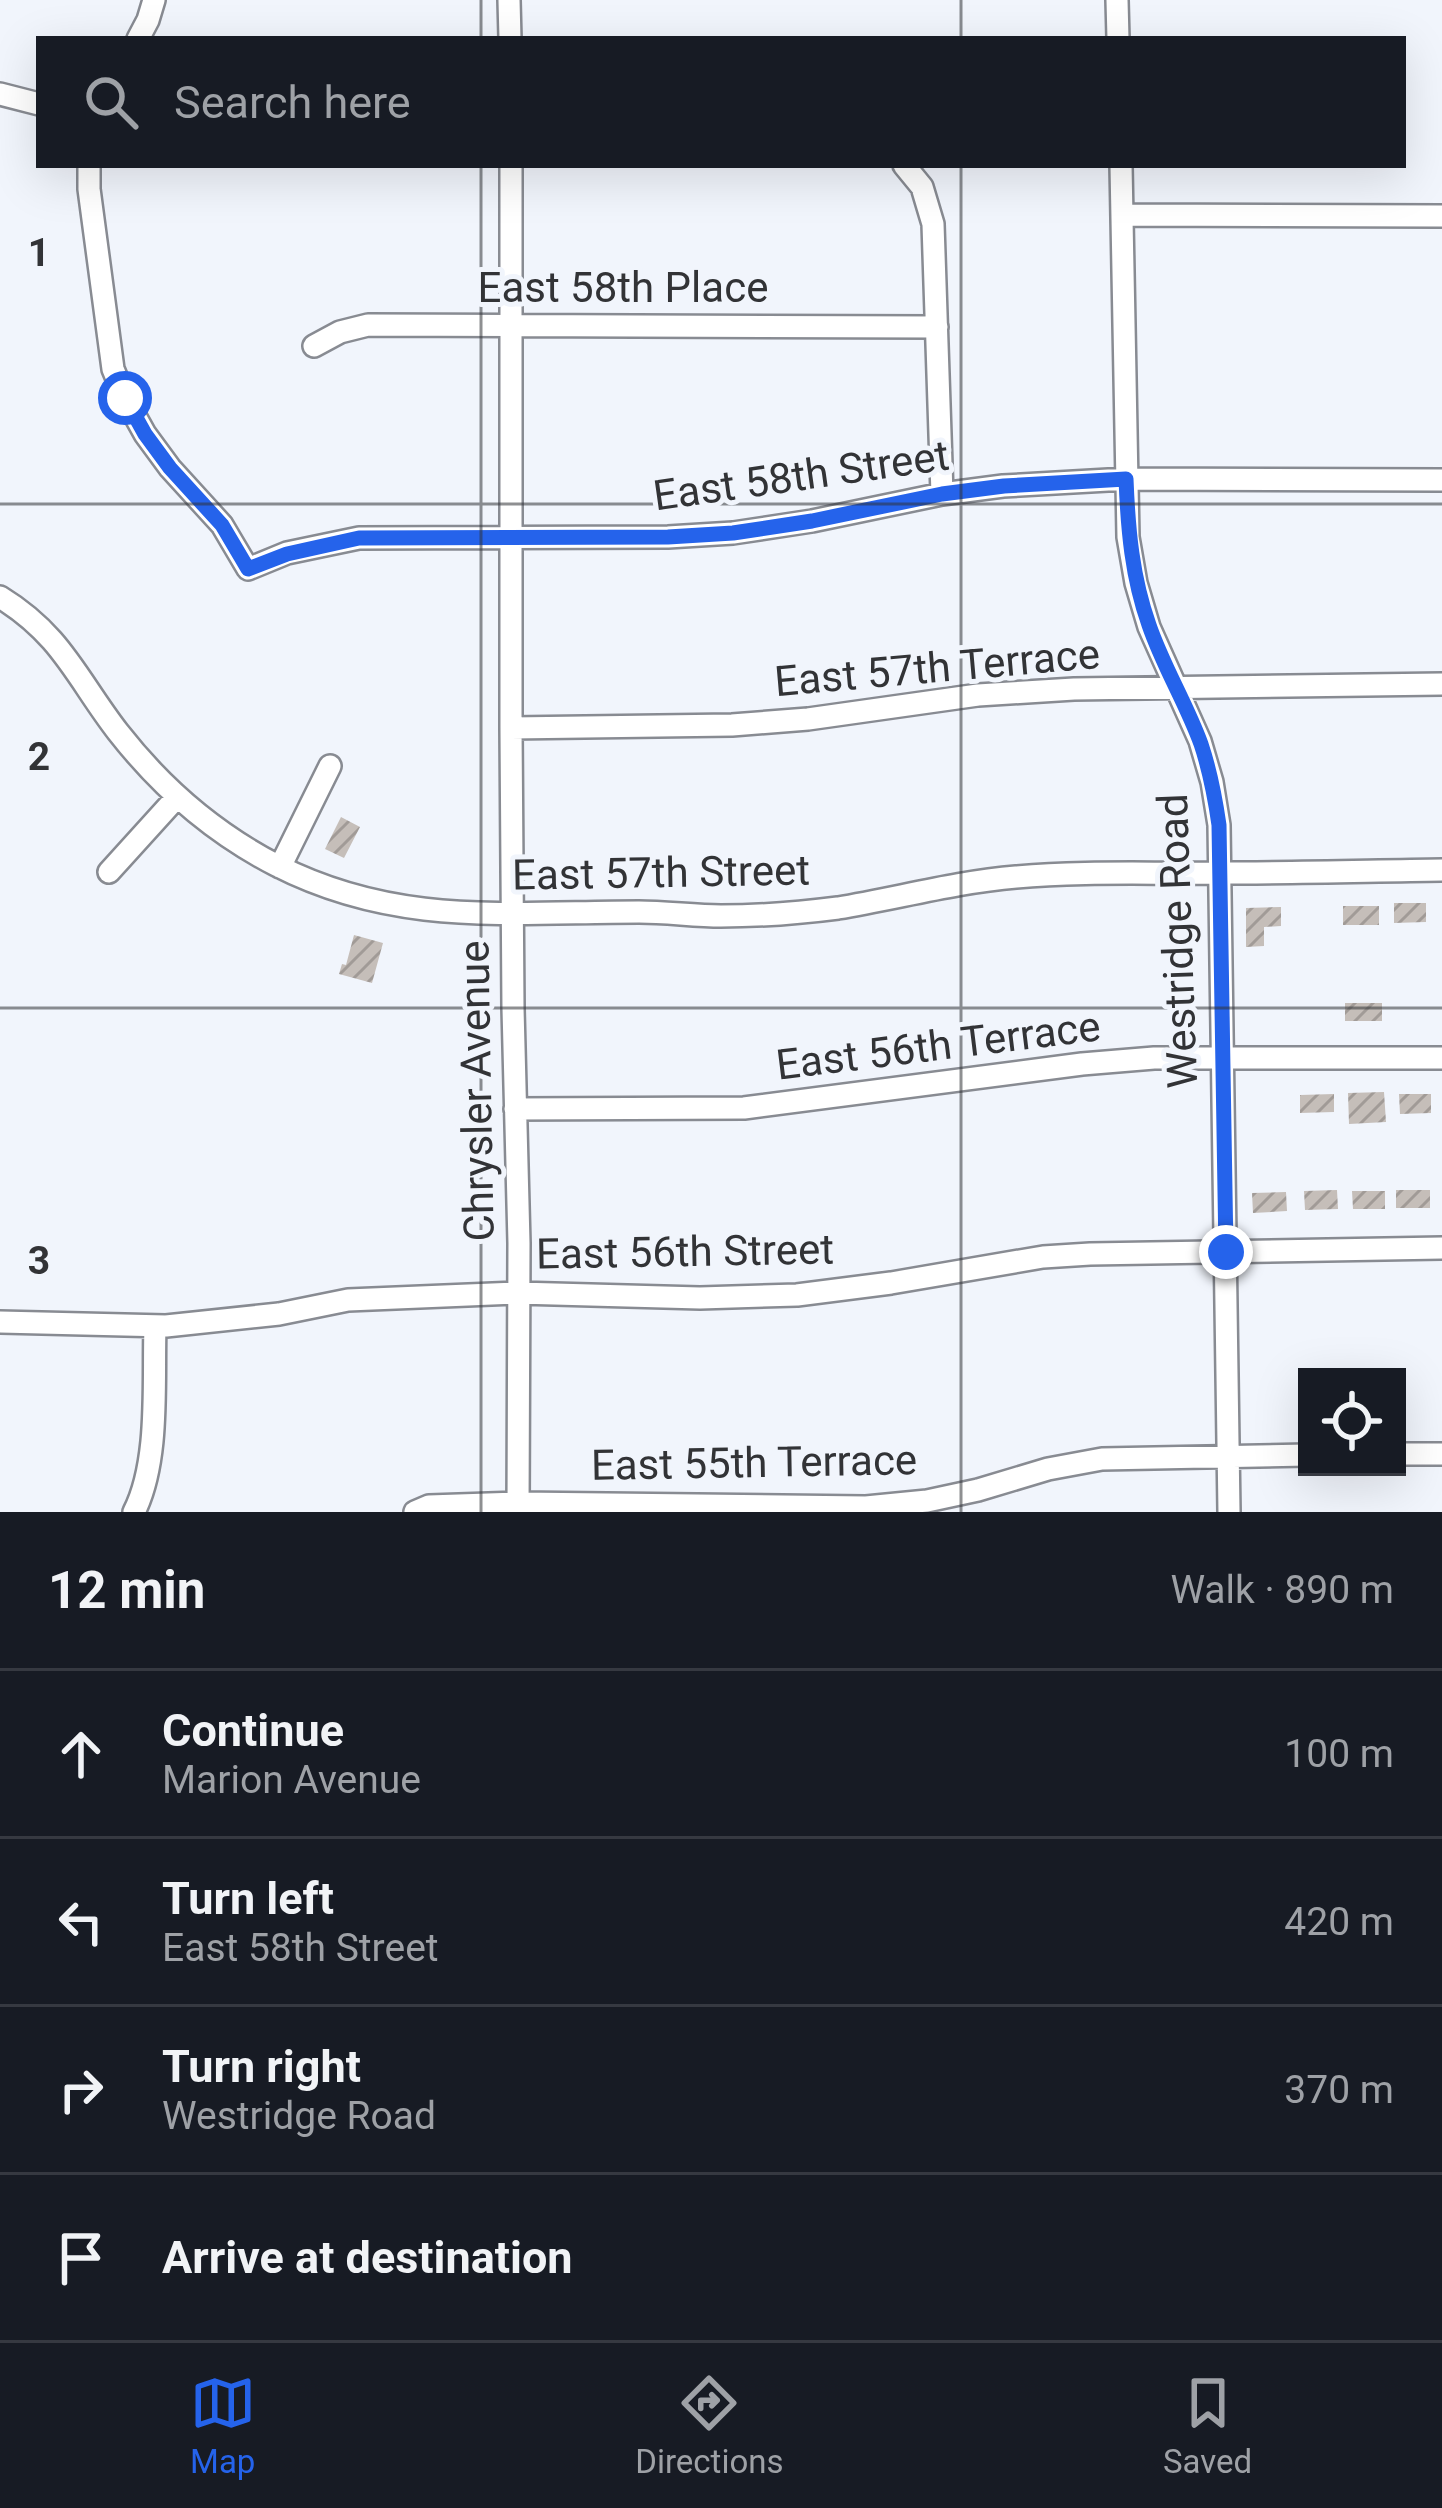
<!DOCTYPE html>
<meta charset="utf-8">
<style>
:root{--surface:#171b24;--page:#20242c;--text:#f1f3f6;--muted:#9ea1a6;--line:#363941;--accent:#2563eb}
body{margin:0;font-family:Roboto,sans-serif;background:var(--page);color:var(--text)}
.controls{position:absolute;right:36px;bottom:36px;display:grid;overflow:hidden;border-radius:0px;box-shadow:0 12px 48px #0002}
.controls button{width:108px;height:108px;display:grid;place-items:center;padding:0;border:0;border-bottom:3px solid var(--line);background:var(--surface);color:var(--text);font:60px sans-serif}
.stop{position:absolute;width:36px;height:36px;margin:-27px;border:9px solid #2563eb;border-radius:50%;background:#fff}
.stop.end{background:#2563eb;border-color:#fff;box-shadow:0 3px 12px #0008}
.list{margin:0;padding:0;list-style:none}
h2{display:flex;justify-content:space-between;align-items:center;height:156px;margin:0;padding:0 48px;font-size:51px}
h2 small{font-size:39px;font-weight:400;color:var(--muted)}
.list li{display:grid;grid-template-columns:78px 1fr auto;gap:36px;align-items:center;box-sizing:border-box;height:168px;padding:0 48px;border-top:3px solid var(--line)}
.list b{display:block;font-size:45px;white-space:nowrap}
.list p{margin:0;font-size:39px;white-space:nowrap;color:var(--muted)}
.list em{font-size:39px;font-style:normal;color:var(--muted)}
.icon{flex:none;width:66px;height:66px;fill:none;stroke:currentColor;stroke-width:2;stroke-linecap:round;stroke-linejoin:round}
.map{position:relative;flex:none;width:1442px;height:1512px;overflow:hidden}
.search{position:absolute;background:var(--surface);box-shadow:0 12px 48px #0002;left:36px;right:36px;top:36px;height:132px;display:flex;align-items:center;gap:30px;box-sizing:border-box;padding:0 42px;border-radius:0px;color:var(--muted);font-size:45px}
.sheet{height:828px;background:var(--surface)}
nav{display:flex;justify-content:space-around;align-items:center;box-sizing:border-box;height:168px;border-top:3px solid var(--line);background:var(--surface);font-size:33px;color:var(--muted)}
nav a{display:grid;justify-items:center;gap:6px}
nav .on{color:var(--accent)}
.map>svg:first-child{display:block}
.building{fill:url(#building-hatch)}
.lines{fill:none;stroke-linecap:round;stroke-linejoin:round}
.minor-casing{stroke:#888b92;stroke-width:26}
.minor{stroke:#fff;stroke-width:21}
.route{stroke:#2563eb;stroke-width:15}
.grid{fill:none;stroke:#323336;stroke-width:3;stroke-opacity:0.55}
.labels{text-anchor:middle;stroke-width:10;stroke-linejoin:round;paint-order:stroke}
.street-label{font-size:42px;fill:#323336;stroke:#f1f5fc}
.grid-label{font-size:39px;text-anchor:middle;font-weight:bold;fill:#323336;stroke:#f1f5fc;stroke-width:10;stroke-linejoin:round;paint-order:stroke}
</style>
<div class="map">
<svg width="1442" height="1512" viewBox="0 0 1442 1512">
<defs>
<pattern id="building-hatch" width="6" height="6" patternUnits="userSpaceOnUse" patternTransform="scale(3)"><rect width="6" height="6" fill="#c5beb9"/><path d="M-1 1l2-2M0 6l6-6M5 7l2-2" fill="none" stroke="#a19b97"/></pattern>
</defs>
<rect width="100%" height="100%" fill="#f1f5fc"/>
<path class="building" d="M341 817 360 827 344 858 325 849Z
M1394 903H1426V922L1394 923Z
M1343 906H1379V925H1343Z
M1281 907V926L1264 927V946L1246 947V908Z
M354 935 383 943 372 983 339 974 342 964 346 965Z
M1345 1003H1382V1021H1345Z
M1384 1092 1386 1122 1349 1124 1348 1093Z
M1334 1094V1112L1300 1113V1095Z
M1399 1094H1431V1113L1400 1114Z
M1337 1190 1338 1209 1305 1210 1304 1191Z
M1396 1190H1430V1208H1396Z
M1352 1191H1385V1209H1353Z
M1286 1192 1287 1211 1253 1213 1252 1193Z"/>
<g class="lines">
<g class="minor-casing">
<path id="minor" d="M509 0 510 39
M1117 0 1118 39
M138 39 148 20 154 0
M0 94 39 104
M89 165V189L113 369 125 398 145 434 170 468 222 525 248 569 287 553 359 538 668 537 733 533 812 521 942 494 1003 486 1126 479 1442 480
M511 165V728L513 1008 519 1243 518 1512
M904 165 922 187 933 224 942 494
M1121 165 1128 537 1136 583 1149 627 1200 741 1212 782 1219 825 1229 1512
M1122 215 1442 216
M314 346 340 332 368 325 937 327
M0 597C62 635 77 679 118 732 161 787 214 833 276 865 397 927 509 912 639 912 667 912 694 916 721 916 760 916 799 913 838 908 898 898 956 882 1016 877 1083 871 1149 874 1216 873 1291 873 1367 871 1442 870
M511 728 732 725 808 719 978 695 1074 689 1442 684
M280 867 330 766
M109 872 177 797
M515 1109 744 1108 1082 1064 1154 1058H1442
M0 1322 166 1326 279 1314 348 1300 518 1293 700 1298 797 1295 891 1283 1043 1257 1090 1254 1442 1248
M1397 1454H1442
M134 1512C160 1461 153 1382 155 1326
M415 1512 429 1506 518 1503 866 1507 927 1501 978 1490 1048 1469 1102 1459 1307 1455"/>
</g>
<use href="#minor" class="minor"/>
</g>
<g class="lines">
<path class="route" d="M125 398 145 434 170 468 222 525 248 569 287 554 359 538 668 537 733 533 812 521 942 494 1004 486 1126 479C1128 530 1132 577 1149 625 1163 666 1186 703 1201 744 1210 771 1215 797 1219 825L1226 1252"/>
</g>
<path class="grid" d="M481 0V39M961 0V39M481 165V1512M961 165V1512M0 504H1442M0 1008H1442"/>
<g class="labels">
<g class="street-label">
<text x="623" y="302">East 58th Place</text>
<text transform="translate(801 475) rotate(-8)" y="15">East 58th Street</text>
<text transform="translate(937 667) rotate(-5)" y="15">East 57th Terrace</text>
<text transform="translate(661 872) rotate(-1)" y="15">East 57th Street</text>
<text transform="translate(1177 941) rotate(-92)" y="15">Westridge Road</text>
<text transform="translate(938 1045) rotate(-7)" y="15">East 56th Terrace</text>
<text transform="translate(476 1091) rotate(-91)" y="15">Chrysler Avenue</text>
<text transform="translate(685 1251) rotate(-1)" y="15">East 56th Street</text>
<text transform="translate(754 1462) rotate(-1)" y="15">East 55th Terrace</text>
</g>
</g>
<g class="grid-label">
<text x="39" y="266">1</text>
<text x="39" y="770">2</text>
<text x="39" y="1274">3</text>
</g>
</svg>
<div class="controls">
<button><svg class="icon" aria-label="locate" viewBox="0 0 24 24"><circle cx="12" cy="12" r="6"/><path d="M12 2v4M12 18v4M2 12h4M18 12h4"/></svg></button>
</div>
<div class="stop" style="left:125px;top:398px"></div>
<div class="stop end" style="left:1226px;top:1252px"></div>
<div class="search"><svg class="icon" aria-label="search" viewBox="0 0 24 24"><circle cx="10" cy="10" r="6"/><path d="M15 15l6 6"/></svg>Search here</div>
</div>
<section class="sheet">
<h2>12 min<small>Walk · 890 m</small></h2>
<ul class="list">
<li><svg class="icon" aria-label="ahead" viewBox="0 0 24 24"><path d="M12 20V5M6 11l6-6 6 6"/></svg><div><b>Continue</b><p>Marion Avenue</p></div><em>100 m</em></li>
<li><svg class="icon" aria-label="left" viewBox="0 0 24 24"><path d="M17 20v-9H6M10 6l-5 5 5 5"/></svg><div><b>Turn left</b><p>East 58th Street</p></div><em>420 m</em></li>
<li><svg class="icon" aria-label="right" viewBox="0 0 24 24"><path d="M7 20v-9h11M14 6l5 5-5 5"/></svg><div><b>Turn right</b><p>Westridge Road</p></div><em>370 m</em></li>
<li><svg class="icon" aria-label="arrive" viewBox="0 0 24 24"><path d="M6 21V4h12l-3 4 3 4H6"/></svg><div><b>Arrive at destination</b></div></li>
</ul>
</section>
<nav>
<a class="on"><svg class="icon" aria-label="map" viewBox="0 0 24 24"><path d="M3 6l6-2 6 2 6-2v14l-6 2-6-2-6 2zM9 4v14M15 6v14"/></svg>Map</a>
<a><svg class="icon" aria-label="directions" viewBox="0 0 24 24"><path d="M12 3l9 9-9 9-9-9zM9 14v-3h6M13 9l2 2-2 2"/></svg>Directions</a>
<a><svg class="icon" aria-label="saved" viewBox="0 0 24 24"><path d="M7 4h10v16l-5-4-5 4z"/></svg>Saved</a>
</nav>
